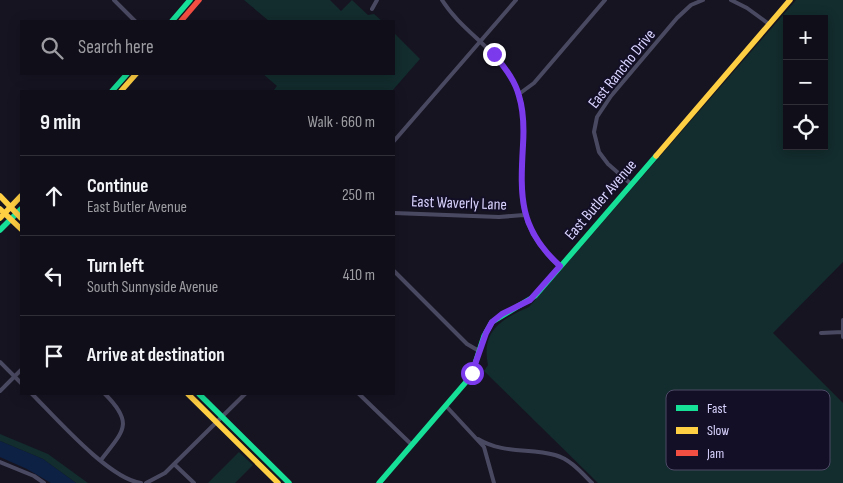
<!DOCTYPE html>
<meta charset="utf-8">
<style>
:root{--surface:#100f19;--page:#1e1d26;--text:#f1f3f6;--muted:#9c9ca2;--line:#302f38}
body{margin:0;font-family:"Sofia Sans Condensed",sans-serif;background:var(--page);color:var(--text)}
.controls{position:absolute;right:15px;top:15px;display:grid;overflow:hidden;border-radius:0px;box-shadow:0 2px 12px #0003}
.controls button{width:45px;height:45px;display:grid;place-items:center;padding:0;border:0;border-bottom:1px solid var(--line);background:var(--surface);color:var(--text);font:25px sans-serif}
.stop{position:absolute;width:15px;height:15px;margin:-11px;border:4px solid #7c3aed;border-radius:50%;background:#fff}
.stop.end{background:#7c3aed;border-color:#fff;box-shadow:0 1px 5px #0008}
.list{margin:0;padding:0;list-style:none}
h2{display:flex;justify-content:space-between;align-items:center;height:65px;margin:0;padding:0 20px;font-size:21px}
h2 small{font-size:16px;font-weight:400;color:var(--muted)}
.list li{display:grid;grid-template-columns:32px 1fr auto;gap:15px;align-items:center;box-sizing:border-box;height:80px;padding:0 20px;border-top:1px solid var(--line)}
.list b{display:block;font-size:19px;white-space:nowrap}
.list p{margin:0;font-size:16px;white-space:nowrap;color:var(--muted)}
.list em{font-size:16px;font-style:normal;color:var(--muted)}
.icon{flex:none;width:28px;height:28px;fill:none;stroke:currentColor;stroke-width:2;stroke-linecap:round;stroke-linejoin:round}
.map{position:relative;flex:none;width:843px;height:483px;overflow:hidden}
.search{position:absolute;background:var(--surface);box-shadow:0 2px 12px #0003;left:20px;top:20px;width:375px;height:55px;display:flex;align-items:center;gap:12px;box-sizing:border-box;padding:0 18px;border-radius:0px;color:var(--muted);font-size:19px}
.panel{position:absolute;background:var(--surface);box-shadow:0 2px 12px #0003;left:20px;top:90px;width:375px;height:305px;border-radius:0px}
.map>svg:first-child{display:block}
.green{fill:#132c2d;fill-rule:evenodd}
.water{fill:#0d2144}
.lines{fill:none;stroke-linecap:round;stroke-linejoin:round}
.street{stroke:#4a4962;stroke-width:4}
.fast{stroke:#16e098;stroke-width:5.5}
.slow{stroke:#ffcf43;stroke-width:5.5}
.jam{stroke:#f24e42;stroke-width:5.5}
.route{stroke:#7c3aed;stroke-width:6}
.labels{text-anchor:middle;stroke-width:4;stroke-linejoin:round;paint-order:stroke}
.street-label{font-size:16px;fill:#d9d4ff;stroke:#130f26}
.key{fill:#130f26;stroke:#4e4a67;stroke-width:1}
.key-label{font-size:14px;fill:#d9d4ff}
</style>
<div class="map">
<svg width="843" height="483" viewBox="0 0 843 483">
<rect width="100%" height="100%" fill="#161421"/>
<path class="green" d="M244 0H330L341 11 352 0 368 15 374 14 382 21H269Z
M796 0H843V262L773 333 843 403V483H598L484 371 488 365C481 331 501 319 529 307ZM787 19H824V146H787Z
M394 33 420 59 392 91H273L277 86 263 74H394Z
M0 434 48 454 88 483H76L43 459 0 441Z
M239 452 253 465 235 483H208Z"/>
<path class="water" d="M0 441 43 459 76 483H51L27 469 0 457Z"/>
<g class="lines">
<path class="street" d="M114 0 135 21
M442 0C462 32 499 50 516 86 524 104 524 123 523 142 520 196 516 227 560 267
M731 0 747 8 769 24
M372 9 377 0
M519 94 534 83 605 0
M394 141 516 0
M631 184 608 164 599 152 594 132 597 117 611 96 677 18 691 5 703 0
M394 213 499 217 524 215
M394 271 467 344 479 351
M843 320V337
M821 333 843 332
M0 362 21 383
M0 391 21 370
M32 394C55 417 109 479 141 483
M359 394 412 445
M446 406 484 447 494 483
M478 439C503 454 529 448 555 455 570 459 581 472 592 483
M101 460C123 431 135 424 105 394
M0 462 34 476 44 483
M174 464 194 483
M146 483 165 473 245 394"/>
<path class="fast" d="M172 21 190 0
M112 91 127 74
M0 230 21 209
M199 394 289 483
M379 483 466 382 474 367 484 336 492 322 535 296 656 156"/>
<path class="slow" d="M121 91 136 74
M656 156 790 0
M0 196 21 218
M0 209 21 229
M0 218 21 196
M188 394 278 483"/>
<path class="jam" d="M181 21 199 0"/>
</g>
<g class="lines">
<path class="route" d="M472 373 486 333 492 322 502 314 530 300 560 266C519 229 520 197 523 145 524 129 524 112 519 96 515 80 504 67 494 54"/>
</g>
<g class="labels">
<g class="street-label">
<text transform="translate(621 68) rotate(-51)" y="6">East Rancho Drive</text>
<text transform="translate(600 199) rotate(-49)" y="6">East Butler Avenue</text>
<text transform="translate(459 202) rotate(2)" y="6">East Waverly Lane</text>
</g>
</g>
<rect x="666" y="390" width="164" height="80" rx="8" class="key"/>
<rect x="676" y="405" width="22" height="6" fill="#16e098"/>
<rect x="676" y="427" width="22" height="7" fill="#ffcf43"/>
<rect x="676" y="450" width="22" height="6" fill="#f24e42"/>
<g class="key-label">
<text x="707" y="413">Fast</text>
<text x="707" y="435">Slow</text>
<text x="707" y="458">Jam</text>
</g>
</svg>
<div class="controls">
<button>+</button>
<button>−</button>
<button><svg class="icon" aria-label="locate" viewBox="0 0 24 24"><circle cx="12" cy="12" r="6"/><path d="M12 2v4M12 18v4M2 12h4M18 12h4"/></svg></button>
</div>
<div class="stop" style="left:472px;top:373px"></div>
<div class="stop end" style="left:494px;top:54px"></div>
<div class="search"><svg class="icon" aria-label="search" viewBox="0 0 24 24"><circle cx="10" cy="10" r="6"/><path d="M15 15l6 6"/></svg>Search here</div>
<section class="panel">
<h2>9 min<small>Walk · 660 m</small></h2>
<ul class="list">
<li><svg class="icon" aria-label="ahead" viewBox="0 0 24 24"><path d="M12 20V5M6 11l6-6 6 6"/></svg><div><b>Continue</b><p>East Butler Avenue</p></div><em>250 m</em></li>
<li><svg class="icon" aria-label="left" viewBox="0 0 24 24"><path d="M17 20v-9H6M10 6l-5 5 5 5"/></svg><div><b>Turn left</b><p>South Sunnyside Avenue</p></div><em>410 m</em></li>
<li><svg class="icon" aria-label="arrive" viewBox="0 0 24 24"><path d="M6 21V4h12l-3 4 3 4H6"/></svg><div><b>Arrive at destination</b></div></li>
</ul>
</section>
</div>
